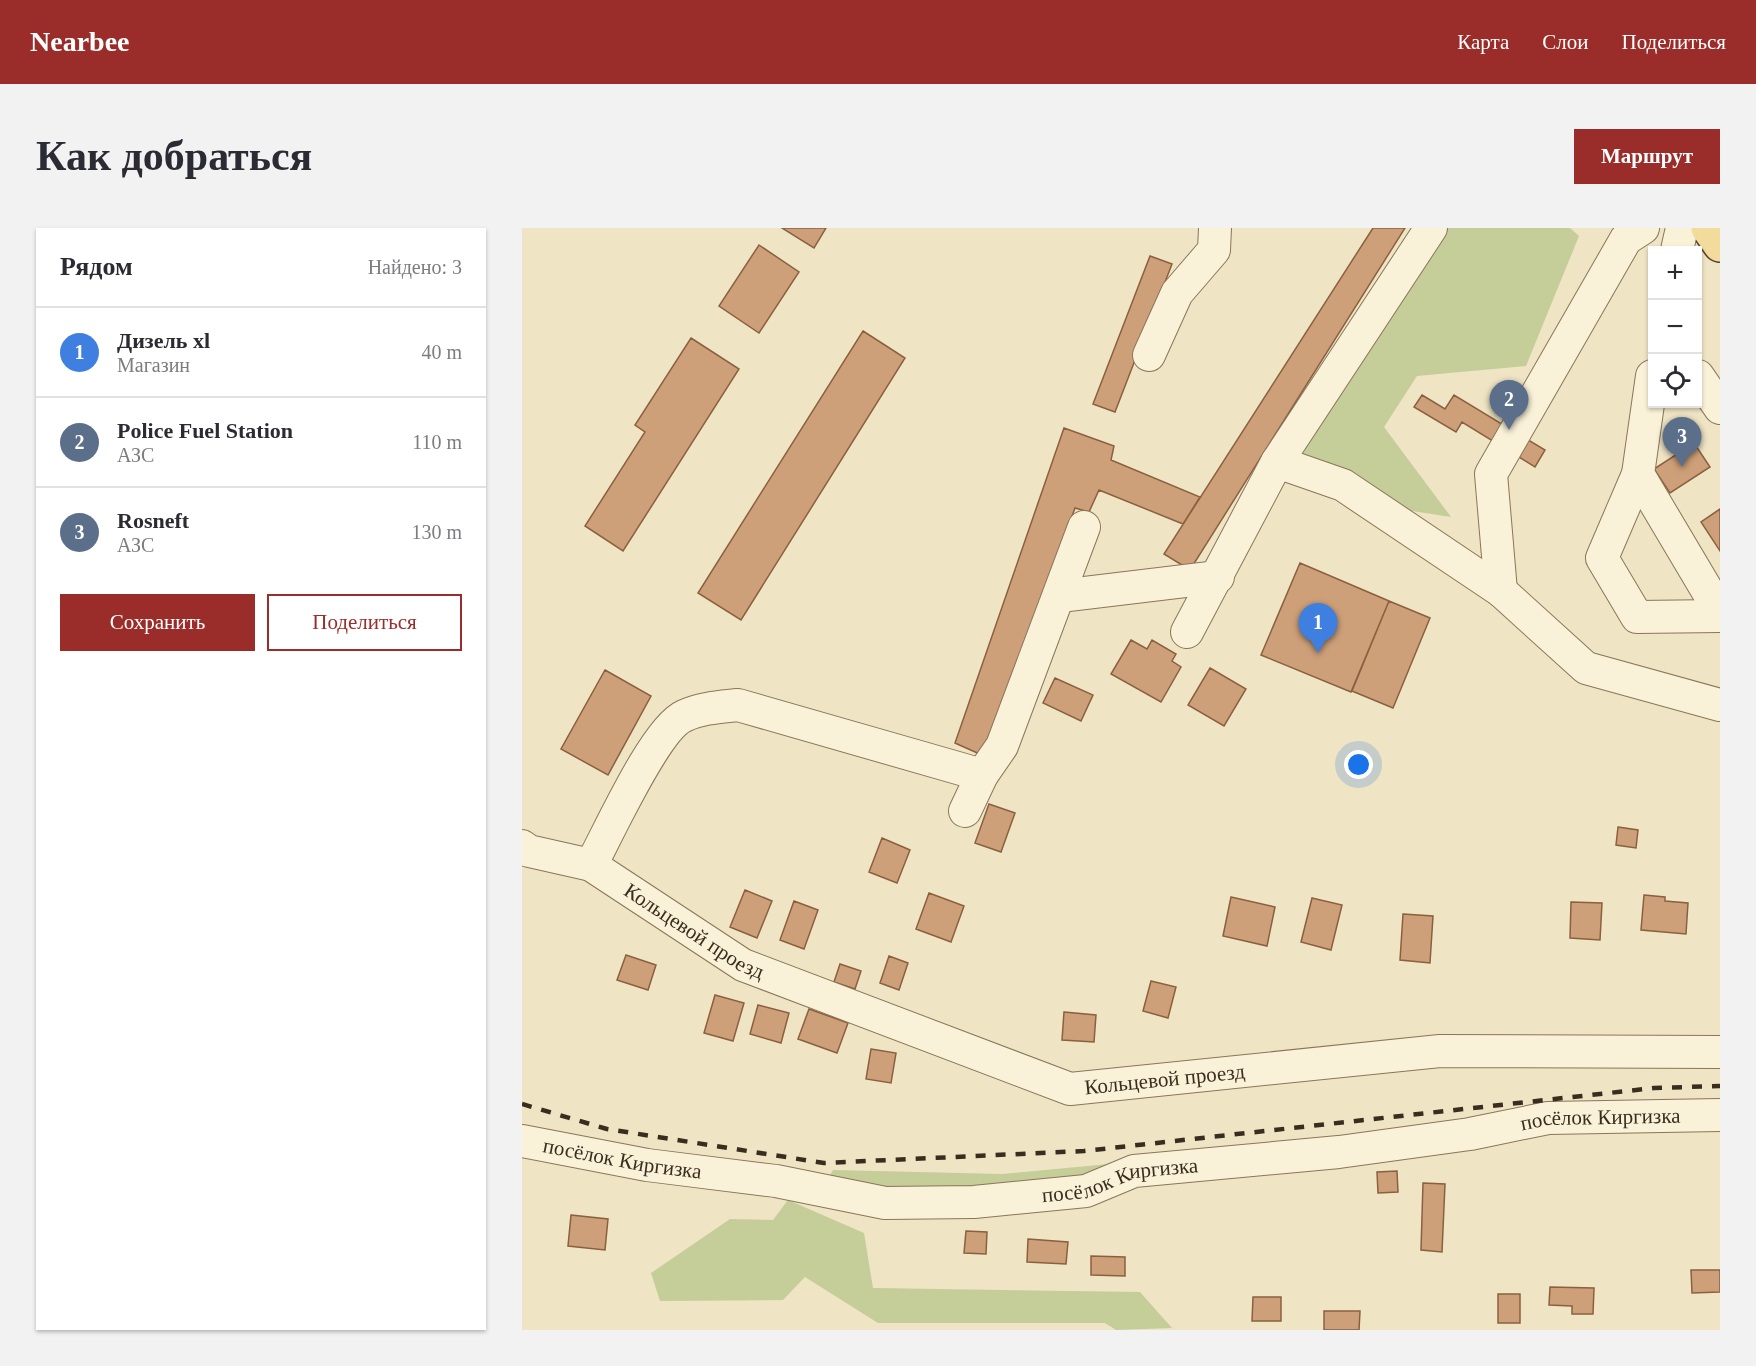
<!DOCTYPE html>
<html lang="ru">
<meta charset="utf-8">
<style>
:root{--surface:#fff;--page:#f2f2f3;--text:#2b2b33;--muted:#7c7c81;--line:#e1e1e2;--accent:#9a2d29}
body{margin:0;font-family:"Times New Roman",serif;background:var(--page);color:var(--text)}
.controls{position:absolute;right:18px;top:18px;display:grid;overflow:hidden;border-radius:0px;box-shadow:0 2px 4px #0004}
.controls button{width:54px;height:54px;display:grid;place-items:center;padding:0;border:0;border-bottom:2px solid var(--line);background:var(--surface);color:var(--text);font:30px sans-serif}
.you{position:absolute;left:837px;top:537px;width:21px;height:21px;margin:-15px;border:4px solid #fff;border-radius:50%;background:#1a73e8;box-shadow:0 0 0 9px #1a73e833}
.badge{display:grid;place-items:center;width:39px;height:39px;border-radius:50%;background:var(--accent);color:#fff;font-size:20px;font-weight:700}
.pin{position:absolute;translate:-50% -50px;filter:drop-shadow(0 2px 3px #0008)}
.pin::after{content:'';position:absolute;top:32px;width:21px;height:18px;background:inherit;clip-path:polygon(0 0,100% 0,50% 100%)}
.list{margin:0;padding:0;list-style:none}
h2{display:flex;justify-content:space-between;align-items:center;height:78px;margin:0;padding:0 24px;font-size:26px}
h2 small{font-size:20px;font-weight:400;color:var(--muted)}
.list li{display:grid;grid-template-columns:39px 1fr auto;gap:18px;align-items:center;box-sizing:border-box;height:90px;padding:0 24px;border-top:2px solid var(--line)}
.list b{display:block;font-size:22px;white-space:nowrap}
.list p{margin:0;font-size:20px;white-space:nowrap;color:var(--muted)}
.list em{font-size:20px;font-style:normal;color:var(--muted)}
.actions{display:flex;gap:12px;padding:18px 24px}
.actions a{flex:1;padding:14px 0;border:2px solid var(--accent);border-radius:0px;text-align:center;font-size:21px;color:var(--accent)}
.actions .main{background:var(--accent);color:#fff}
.icon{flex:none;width:33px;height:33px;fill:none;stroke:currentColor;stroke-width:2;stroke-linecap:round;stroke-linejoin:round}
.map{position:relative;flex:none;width:1198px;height:1102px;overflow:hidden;border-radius:0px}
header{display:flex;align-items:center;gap:36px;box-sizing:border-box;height:84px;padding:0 30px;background:var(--accent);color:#fff}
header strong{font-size:28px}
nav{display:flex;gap:33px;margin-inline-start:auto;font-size:21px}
.intro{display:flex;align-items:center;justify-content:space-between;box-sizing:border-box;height:144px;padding:0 36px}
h1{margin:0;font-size:42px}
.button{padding:15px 27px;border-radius:0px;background:var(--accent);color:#fff;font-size:21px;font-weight:700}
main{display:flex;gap:36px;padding:0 36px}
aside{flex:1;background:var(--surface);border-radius:0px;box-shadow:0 2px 4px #0004}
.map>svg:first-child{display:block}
.green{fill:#c5cd98}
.building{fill:#cea079;stroke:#8a603f;stroke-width:1.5}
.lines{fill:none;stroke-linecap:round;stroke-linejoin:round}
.minor-casing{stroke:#8a765a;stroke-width:34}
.major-casing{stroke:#58442e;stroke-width:36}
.minor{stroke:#f9f1d8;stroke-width:32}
.major{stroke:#f3dc9b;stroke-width:33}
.rail{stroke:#3a2d1e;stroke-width:4.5;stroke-dasharray:10 10;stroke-linecap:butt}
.labels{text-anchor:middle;stroke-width:5;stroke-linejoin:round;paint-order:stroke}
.street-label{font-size:21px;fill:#3a2d1e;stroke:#f6eed4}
</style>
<header>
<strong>Nearbee</strong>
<nav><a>Карта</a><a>Слои</a><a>Поделиться</a></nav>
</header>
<div class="intro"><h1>Как добраться</h1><a class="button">Маршрут</a></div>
<main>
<aside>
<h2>Рядом<small>Найдено: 3</small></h2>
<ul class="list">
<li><span class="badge" style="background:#3f7fe0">1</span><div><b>Дизель xl</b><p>Магазин</p></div><em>40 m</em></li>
<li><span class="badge" style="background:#5c6f8a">2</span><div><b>Police Fuel Station</b><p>АЗС</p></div><em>110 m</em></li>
<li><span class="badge" style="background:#5c6f8a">3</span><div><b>Rosneft</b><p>АЗС</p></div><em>130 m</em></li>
</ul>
<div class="actions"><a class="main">Сохранить</a><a>Поделиться</a></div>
</aside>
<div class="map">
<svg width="1198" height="1102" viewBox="0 0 1198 1102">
<rect width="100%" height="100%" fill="#efe4c4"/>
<path class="green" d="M916 0H1048L1057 8 1004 138 895 148 862 199 929 289 884 282 832 247 775 223Z
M587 936 586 947 453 968 304 955 311 942 480 946Z
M266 972 342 1005 351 1060 618 1064 650 1100 594 1102 583 1095H356L283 1049 261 1072 138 1073 129 1045 208 991 251 992Z"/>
<path class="building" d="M260 0H304L292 20Z
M851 0H883L668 342 642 326Z
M237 17 277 44 237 105 197 78Z
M628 28 650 36 593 184 571 176Z
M341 103 383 130 219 392 176 365Z
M169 110 217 141 101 323 63 298 123 204 113 197Z
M900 167 923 181 932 167 1023 222 1013 239 940 194 934 204 892 179Z
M542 200 592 218 589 232 678 269 661 296 577 262 567 284 553 280 462 528 433 515Z
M1172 215 1188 239 1148 265 1132 241Z
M1198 281V323L1179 294Z
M778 335 867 373 829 464 739 427Z
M867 373 908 390 871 480 830 463Z
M609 412 625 421 630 412 654 426 650 433 659 439 639 474 589 446Z
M688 440 724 461 702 498 666 477Z
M83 442 129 468 86 547 39 521Z
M533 450 571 467 559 493 521 475Z
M467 576 493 585 479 624 453 615Z
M1096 599 1116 602 1114 620 1094 617Z
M360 610 388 622 375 655 347 644Z
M223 662 250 673 235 710 208 699Z
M407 665 442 678 429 714 394 701Z
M1122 667 1143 669V673L1166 675 1164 706 1119 702Z
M709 669 753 679 745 718 701 708Z
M790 670 820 677 809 722 779 714Z
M272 673 296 682 282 721 258 712Z
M1049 674 1080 675 1078 712 1048 710Z
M881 686 911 688 908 735 878 732Z
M104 727 134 737 126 762 95 752Z
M367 728 386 735 377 762 358 755Z
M318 736 339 743 333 761 312 754Z
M629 753 654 759 646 790 621 783Z
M193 767 222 775 211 813 182 805Z
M236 777 267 785 259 815 228 806Z
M287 781 326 795 315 825 276 811Z
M542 784 574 787 572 814 540 812Z
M349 821 374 825 369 855 344 851Z
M875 943 876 964 856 965 855 944Z
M901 955 923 956 920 1024 899 1022Z
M49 987 86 991 83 1022 46 1018Z
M444 1003 465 1004 464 1026 442 1025Z
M506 1011 546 1014 544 1036 505 1034Z
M569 1028 603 1029V1048L569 1047Z
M1169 1042H1198V1064L1170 1065Z
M1028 1059 1072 1060 1071 1086H1050V1078L1027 1077Z
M976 1066H998V1095H976Z
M731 1069H759V1093H730Z
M802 1083H838L837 1102H802Z"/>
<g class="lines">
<g class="minor-casing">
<g id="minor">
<path d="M1155 22 1160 0"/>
<path d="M627 127 655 65 692 22 693 0"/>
<path d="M1130 148 1116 246 1198 384"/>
<path d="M1176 148 1198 180"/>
<path d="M755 234 821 257 979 363 1064 440 1198 477"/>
<path d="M1116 246 1080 330 1115 389 1198 388"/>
<path d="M979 363 969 246 1104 11 1121 0"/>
<path d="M538 368 696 349"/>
<path d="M665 404 755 234 909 0"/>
<path d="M443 583 460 547 480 518 562 299"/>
<path id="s1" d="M0 618 7 623 69 637 221 737 548 861 918 823 1198 824"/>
<path d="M69 637C86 606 133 501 162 488 179 480 198 479 216 477L460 547"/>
<path id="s2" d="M0 913 125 937 254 953 363 975 452 974 564 963 612 943 817 924 948 906 1026 890 1198 887"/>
</g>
</g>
<g class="major-casing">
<path id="major" d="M1186 0 1198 17"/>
</g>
<use href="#minor" class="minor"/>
<use href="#major" class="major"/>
<path class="rail" d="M0 876 85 901 302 935 562 923 1132 860 1198 858"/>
</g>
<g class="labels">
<g class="street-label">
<text dy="7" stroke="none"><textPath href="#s1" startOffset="195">Кольцевой проезд</textPath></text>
<text dy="7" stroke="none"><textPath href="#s1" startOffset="699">Кольцевой проезд</textPath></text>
<text dy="7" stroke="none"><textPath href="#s2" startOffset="1092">посёлок Киргизка</textPath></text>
<text dy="7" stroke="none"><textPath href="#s2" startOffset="102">посёлок Киргизка</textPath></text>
<text dy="7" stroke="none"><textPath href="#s2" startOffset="606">посёлок Киргизка</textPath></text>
</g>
</g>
</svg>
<div class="controls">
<button>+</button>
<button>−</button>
<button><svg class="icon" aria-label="locate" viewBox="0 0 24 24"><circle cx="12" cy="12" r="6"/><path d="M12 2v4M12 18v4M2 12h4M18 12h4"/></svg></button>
</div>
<div class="you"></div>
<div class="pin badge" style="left:796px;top:425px;background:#3f7fe0">1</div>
<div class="pin badge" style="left:987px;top:202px;background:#5c6f8a">2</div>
<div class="pin badge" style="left:1160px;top:239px;background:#5c6f8a">3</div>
</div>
</main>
